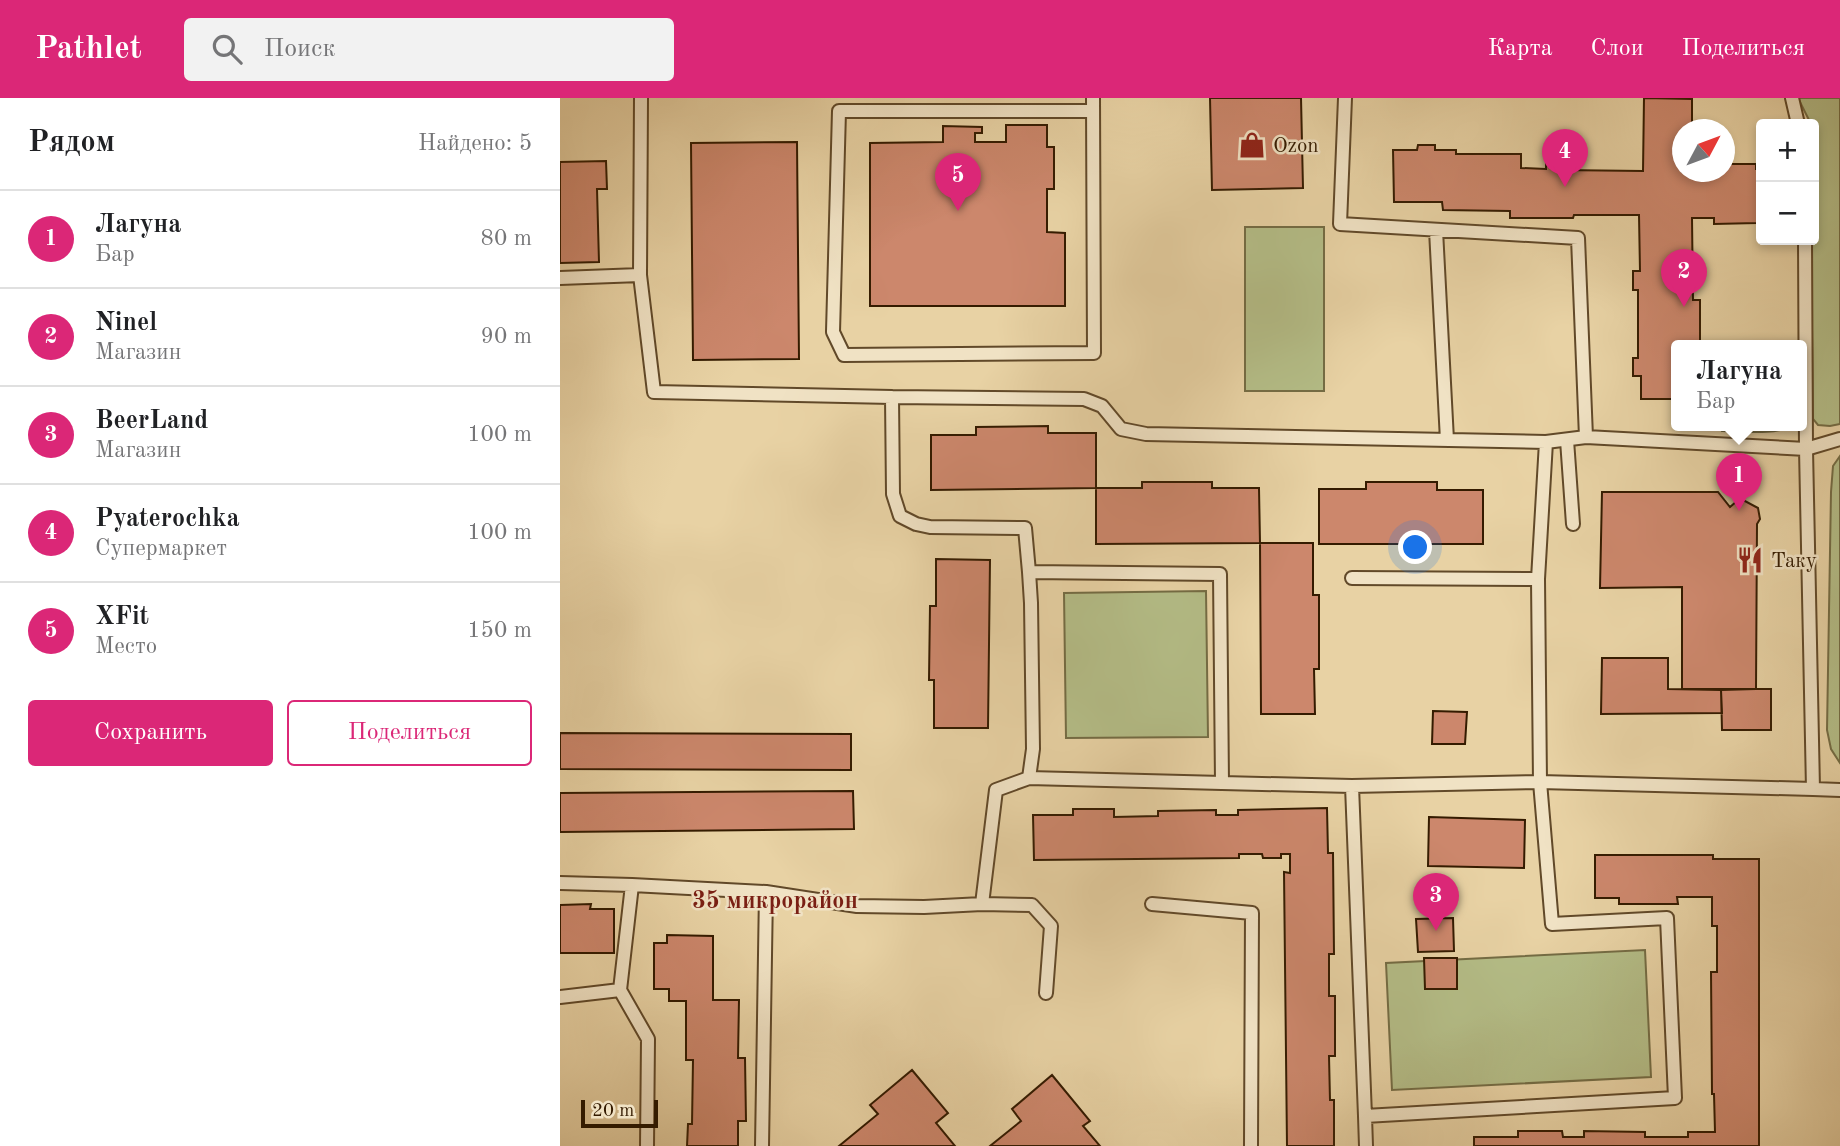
<!DOCTYPE html>
<html lang="ru">
<meta charset="utf-8">
<style>
:root{--surface:#fff;--page:#f2f2f2;--text:#202124;--muted:#757577;--line:#e0e0e0;--accent:#db2777}
body{margin:0;font-family:"Old Standard TT",serif;background:var(--page);color:var(--text)}
.controls{position:absolute;right:21px;top:21px;display:grid;overflow:hidden;border-radius:7px;box-shadow:0 4px 10px #0003}
.controls button{width:63px;height:63px;display:grid;place-items:center;padding:0;border:0;border-bottom:2px solid var(--line);background:var(--surface);color:var(--text);font:35px sans-serif}
.compass{position:absolute;left:1112px;top:21px;width:63px;height:63px;border-radius:50%;background:var(--surface);box-shadow:0 4px 10px #0003;rotate:49deg}
.scale{position:absolute;left:21px;bottom:18px;width:77px;box-sizing:border-box;padding-left:7px;border:4px solid #341b00;border-top:0;font-size:19px;line-height:24px;white-space:nowrap;color:#341b00;-webkit-text-stroke:5px #f0e2c4;paint-order:stroke}
.you{position:absolute;left:856px;top:450px;width:24px;height:24px;margin:-18px;border:5px solid #fff;border-radius:50%;background:#1a73e8;box-shadow:0 0 0 10px #1a73e833}
.badge{display:grid;place-items:center;width:46px;height:46px;border-radius:50%;background:var(--accent);color:#fff;font-size:23px;font-weight:700}
.pin{position:absolute;translate:-50% -58px;filter:drop-shadow(0 2px 4px #0008)}
.pin::after{content:'';position:absolute;top:37px;width:24px;height:21px;background:inherit;clip-path:polygon(0 0,100% 0,50% 100%)}
.popup{position:absolute;left:1111px;top:242px;width:136px;height:91px;box-sizing:border-box;display:grid;place-content:center;border-radius:7px;background:var(--surface);filter:drop-shadow(0 2px 5px #0005);font-size:23px;white-space:nowrap;color:var(--muted)}
.popup b{font-size:26px;color:var(--text)}
.popup::after{content:'';position:absolute;left:50%;top:100%;margin-left:-14px;border:14px solid transparent;border-top-color:var(--surface)}
.list{margin:0;padding:0;list-style:none}
h2{display:flex;justify-content:space-between;align-items:center;height:91px;margin:0;padding:0 28px;font-size:30px}
h2 small{font-size:23px;font-weight:400;color:var(--muted)}
.list li{display:grid;grid-template-columns:46px 1fr auto;gap:21px;align-items:center;box-sizing:border-box;height:98px;padding:0 28px;border-top:2px solid var(--line)}
.list b{display:block;font-size:26px;white-space:nowrap}
.list p{margin:0;font-size:23px;white-space:nowrap;color:var(--muted)}
.list em{font-size:23px;font-style:normal;color:var(--muted)}
.actions{display:flex;gap:14px;padding:21px 28px}
.actions a{flex:1;padding:16px 0;border:2px solid var(--accent);border-radius:7px;text-align:center;font-size:24px;color:var(--accent)}
.actions .main{background:var(--accent);color:#fff}
.icon{flex:none;width:38px;height:38px;fill:none;stroke:currentColor;stroke-width:2;stroke-linecap:round;stroke-linejoin:round}
.map{position:relative;flex:none;width:1280px;height:1048px;overflow:hidden}
header{display:flex;align-items:center;gap:42px;box-sizing:border-box;height:98px;padding:0 35px;background:var(--accent);color:#fff}
header strong{font-size:33px}
nav{display:flex;gap:38px;margin-inline-start:auto;font-size:24px}
.search{width:490px;height:63px;background:var(--page);display:flex;align-items:center;gap:18px;box-sizing:border-box;padding:0 24px;border-radius:7px;color:var(--muted);font-size:26px}
main{display:flex}
aside{flex:1;background:var(--surface)}
.map>svg:first-child{display:block}
.green{fill:#b4bd87;stroke:#746c44;stroke-width:2}
.building{fill:#cc876c;stroke:#341b00;stroke-width:2}
.lines{fill:none;stroke-linecap:round;stroke-linejoin:round}
.lane-casing{stroke:#614929;stroke-width:16}
.lane{stroke:#f0e2c4;stroke-width:12}
.labels{text-anchor:middle;stroke-width:5;stroke-linejoin:round;paint-order:stroke}
.poi-label{font-size:21px;fill:#341b00;stroke:#f0e2c4;text-anchor:start}
.quarter-label{font-size:24px;font-weight:bold;fill:#7a1f14;stroke:#f0e2c4}
</style>
<header>
<strong>Pathlet</strong>
<div class="search"><svg class="icon" aria-label="search" viewBox="0 0 24 24"><circle cx="10" cy="10" r="6"/><path d="M15 15l6 6"/></svg>Поиск</div>
<nav><a>Карта</a><a>Слои</a><a>Поделиться</a></nav>
</header>
<main>
<aside>
<h2>Рядом<small>Найдено: 5</small></h2>
<ul class="list">
<li><span class="badge">1</span><div><b>Лагуна</b><p>Бар</p></div><em>80 m</em></li>
<li><span class="badge">2</span><div><b>Ninel</b><p>Магазин</p></div><em>90 m</em></li>
<li><span class="badge">3</span><div><b>BeerLand</b><p>Магазин</p></div><em>100 m</em></li>
<li><span class="badge">4</span><div><b>Pyaterochka</b><p>Супермаркет</p></div><em>100 m</em></li>
<li><span class="badge">5</span><div><b>XFit</b><p>Место</p></div><em>150 m</em></li>
</ul>
<div class="actions"><a class="main">Сохранить</a><a>Поделиться</a></div>
</aside>
<div class="map">
<svg width="1280" height="1048" viewBox="0 0 1280 1048">
<rect width="100%" height="100%" fill="#e8d2a4"/>
<filter id="stains"><feTurbulence type="fractalNoise" baseFrequency=".00286" numOctaves="4"/><feColorMatrix values="0 0 0 0 .2 0 0 0 0 .09 0 0 0 0 .02 0 0 0 .5 -.17"/></filter>
<radialGradient id="worn" r=".72"><stop offset=".6" stop-color="#630" stop-opacity="0"/><stop offset="1" stop-color="#630" stop-opacity=".3"/></radialGradient>
<path class="green" d="M1238 0H1280V326L1270 328 1258 327 1253 321 1251 142H1254V26H1249V22Z
M685 129H764V293H685Z
M1157 327H1231C1218 338 1180 333 1162 333Z
M1280 358V665L1271 651 1267 632 1271 394 1273 368Z
M646 493 648 639 506 640 504 495Z
M1085 852 1091 979 832 992 826 865Z"/>
<path class="building" d="M650 0H741L743 90 652 92Z
M1084 0 1132 1V32H1122V74H1164V66H1196V71H1201V119H1197V125L1154 126V120H1132L1133 202H1140V247H1116V301H1081V278H1073V260H1078V192H1073V173H1080L1079 117H1014L1013 120H950V113L883 112 882 104H834L833 52H857L858 47H875V52H896V56H961V70L986 71V65H1000V72L1083 73Z
M446 27H487V49H494V91H487V134L505 135V208H310V45L383 44V28L422 29V35H415V44H446Z
M237 44 239 261 133 262 131 45Z
M46 63 47 91H37L39 164 0 165V64Z
M488 328V335H536V390L371 392V337H416V329Z
M582 384H652V390H699L700 445 536 446V390H582Z
M806 384H877V392H923V446H759V391H806Z
M1042 394H1158L1170 409 1177 403H1185L1198 410 1200 421 1197 426 1196 591H1122V489L1040 490Z
M700 445H753V497H759V571H754L755 616H701Z
M376 461 430 462 428 630H374V582H369L370 508H376Z
M1042 560H1108V591L1161 592 1162 615 1041 616Z
M1196 591H1211V632H1162L1161 592Z
M873 613 907 614 905 646H872Z
M0 635 291 636V672L0 671Z
M293 693 294 731 0 734V695Z
M767 710 768 755H773L774 856H769V898H775V958H769L770 1002H774V1048H727L724 774 730 775V756H721V760H703L702 756H679V760L474 762 473 717H513V711H554V719L598 718V713L656 712V717H678V712Z
M869 719 965 722 964 770 868 768Z
M1035 757H1153V761H1199V1048H914V1039H958V1033H1002L1003 1039H1024V1033L1085 1034V1039H1128V1034H1155L1154 996H1152L1151 874H1157V828H1152V799H1117L1118 806H1059V800H1035Z
M31 806 30 811H54V855H0V807Z
M893 820 894 853 858 854 856 821Z
M107 837 153 838V902H179L178 960H185L186 1023H178V1048H127L128 1026H132L133 962H126V903H109V891H94V845H107Z
M864 860H897V891H865Z
M352 972 388 1015 376 1025 395 1048H279L318 1016 310 1007Z
M492 977 530 1023 523 1028 540 1048H430L461 1023 452 1011Z"/>
<g class="lines">
<g class="lane-casing">
<path id="lane" d="M533 0C534 85 534 170 534 255L284 257 273 234 279 13H533
M785 0 780 126 1018 140 1026 339
M1232 0 1238 26
M876 132 887 342
M1245 142 1246 351 1253 691 1280 692
M80 177 94 294 332 299
M0 180 80 177 81 0
M1007 342 1013 426
M469 474 465 430 370 429 356 426 340 418 333 396 332 299 524 301 542 308 561 331 586 336 986 344
M792 480 978 481
M662 685 469 680 473 651 471 505 469 474 660 476 662 685 792 688 980 684 1253 691
M792 688 805 1018
M0 785 72 787
M422 806 472 807 491 828 486 895
M592 806 692 815 691 1048
M60 892 88 941 87 1048
M0 899 60 892 72 787 206 794 297 808 364 809 422 806 436 692 469 680
M202 1048 206 794
M806 1048 805 1018 1115 1000 1107 820 992 826 980 684 978 481 986 344 1026 339 1246 351 1280 341"/>
</g>
<use href="#lane" class="lane"/>
</g>
<defs>
<g id="shop-bare" transform="scale(2.1)"><path d="M-5-2.5h2.3a2.7 3.5 0 0 1 5.4 0H5L5.5 6h-11ZM-1.5-2.5h3a1.5 2.3 0 0 0-3 0Z" fill="#8f2418" stroke="#f0e2c4" stroke-width="2.5" paint-order="stroke"/></g>
<g id="restaurant-bare" transform="scale(2.1)"><path d="M-5-6h1v4h1v-4h1v4h1v-4h1v5L-1.5 .5V6h-2V.5L-5-1ZM5-6V6H3V1.5H1.5Q1.5-4 5-6Z" fill="#8f2418" stroke="#f0e2c4" stroke-width="2.5" paint-order="stroke"/></g>
</defs>
<g fill-rule="evenodd">
<use href="#shop-bare" x="692" y="47"/>
<use href="#restaurant-bare" x="1190" y="462"/>
</g>
<g class="labels">
<g class="poi-label">
<text x="713" y="54">Ozon</text>
<text x="1211" y="469">Таку</text>
</g>
<g class="quarter-label">
<text x="215" y="810">35 микрорайон</text>
</g>
</g>
<rect width="100%" height="100%" filter="url(#stains)"/>
<rect width="100%" height="100%" fill="url(#worn)"/>
</svg>
<div class="controls">
<button>+</button>
<button>−</button>
</div>
<svg class="compass" viewBox="-18 -18 36 36"><path d="M0-13l5 13h-10z" fill="#e53935"/><path d="M0 13l5-13h-10z" fill="#757577"/></svg>
<div class="scale">20 m</div>
<div class="you"></div>
<div class="pin badge" style="left:1179px;top:413px">1</div>
<div class="popup"><b>Лагуна</b>Бар</div>
<div class="pin badge" style="left:1124px;top:209px">2</div>
<div class="pin badge" style="left:876px;top:833px">3</div>
<div class="pin badge" style="left:1005px;top:89px">4</div>
<div class="pin badge" style="left:398px;top:113px">5</div>
</div>
</main>
